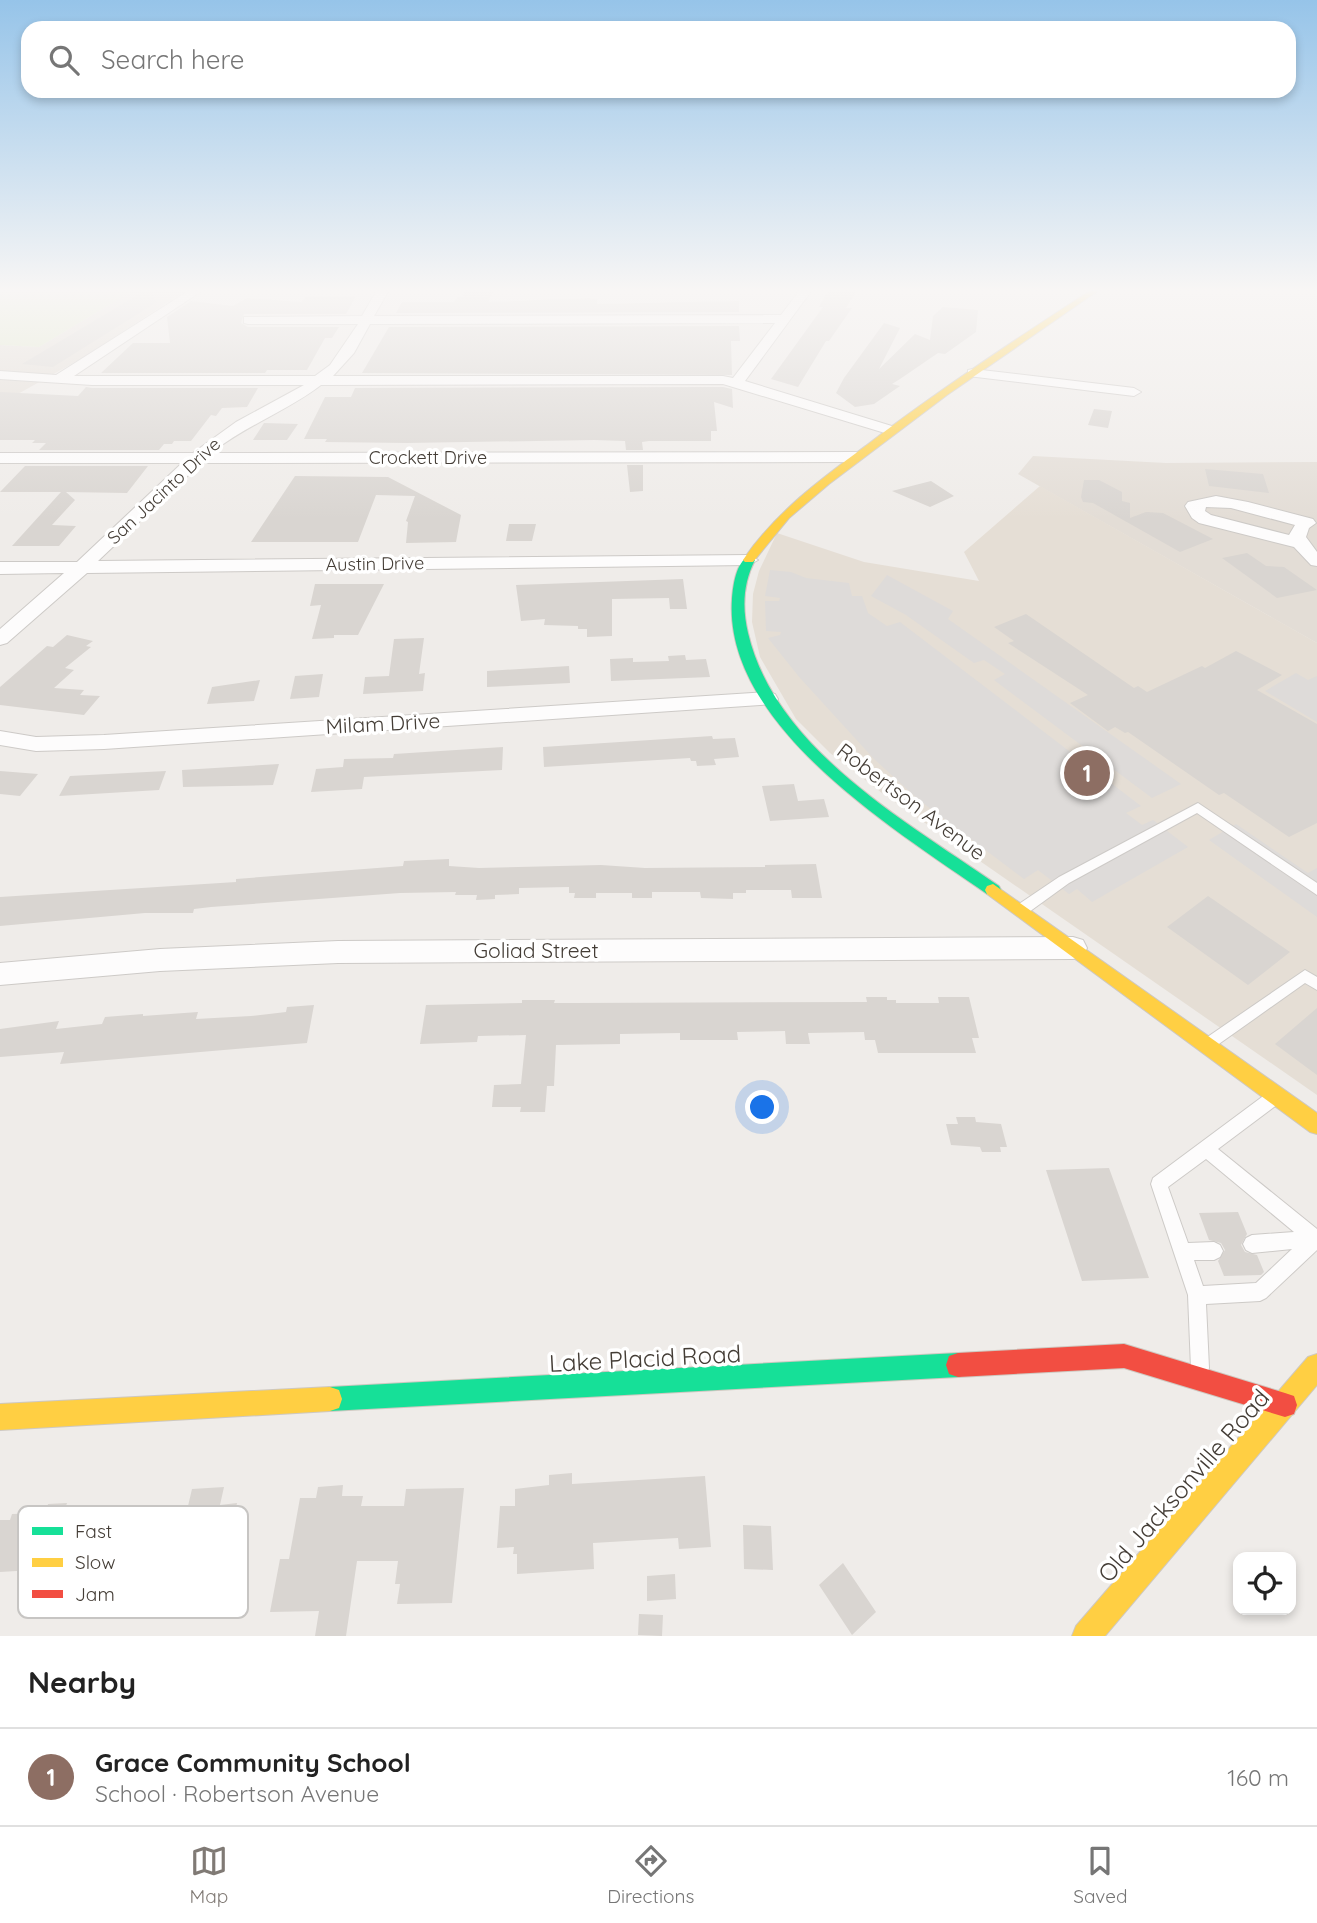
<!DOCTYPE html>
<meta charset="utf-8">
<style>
:root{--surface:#fff;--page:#f2f2f2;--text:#222;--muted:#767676;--line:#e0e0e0;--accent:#807a75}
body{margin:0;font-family:Quicksand,sans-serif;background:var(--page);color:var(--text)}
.controls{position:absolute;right:21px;bottom:21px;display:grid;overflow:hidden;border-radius:14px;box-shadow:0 4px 10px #0003}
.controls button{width:63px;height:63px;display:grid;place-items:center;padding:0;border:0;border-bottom:2px solid var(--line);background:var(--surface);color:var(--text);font:35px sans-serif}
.you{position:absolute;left:763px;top:1108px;width:24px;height:24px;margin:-18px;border:5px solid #fff;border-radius:50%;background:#1a73e8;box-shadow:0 0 0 10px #1a73e833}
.badge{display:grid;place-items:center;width:46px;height:46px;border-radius:50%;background:var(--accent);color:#fff;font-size:23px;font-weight:700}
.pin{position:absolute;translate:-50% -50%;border:4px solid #fff;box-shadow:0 2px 7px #0006}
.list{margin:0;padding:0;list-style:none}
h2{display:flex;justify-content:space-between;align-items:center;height:91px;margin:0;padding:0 28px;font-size:30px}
h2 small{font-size:23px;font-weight:400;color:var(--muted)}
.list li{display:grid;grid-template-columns:46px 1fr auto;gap:21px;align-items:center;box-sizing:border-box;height:98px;padding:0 28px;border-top:2px solid var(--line)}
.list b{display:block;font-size:26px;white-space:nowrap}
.list p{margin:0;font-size:23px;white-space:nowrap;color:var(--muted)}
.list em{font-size:23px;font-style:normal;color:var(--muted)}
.icon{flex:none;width:38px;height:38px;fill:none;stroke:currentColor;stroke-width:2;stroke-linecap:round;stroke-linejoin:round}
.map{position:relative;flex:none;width:1317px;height:1636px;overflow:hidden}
.search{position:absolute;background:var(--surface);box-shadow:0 4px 10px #0003;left:21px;right:21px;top:21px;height:77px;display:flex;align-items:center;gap:18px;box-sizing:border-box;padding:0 24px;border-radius:21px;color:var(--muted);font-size:26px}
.sheet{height:189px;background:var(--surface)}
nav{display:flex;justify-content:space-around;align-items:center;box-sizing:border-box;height:98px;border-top:2px solid var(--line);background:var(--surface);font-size:19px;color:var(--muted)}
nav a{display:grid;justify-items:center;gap:4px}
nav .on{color:var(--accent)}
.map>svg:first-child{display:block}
.residential{fill:#e3ddd6}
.education{fill:#e5ded5}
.green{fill:#dfe8ca}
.parking{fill:#dedbd9}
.building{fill:#d9d5d1}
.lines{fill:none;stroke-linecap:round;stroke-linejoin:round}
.lane-casing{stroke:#cdcac7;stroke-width:2}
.street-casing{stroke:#cdcac7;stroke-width:2}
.fast-casing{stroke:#cec8c0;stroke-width:2}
.slow-casing{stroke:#cec8c0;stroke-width:2}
.jam-casing{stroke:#cec8c0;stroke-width:2}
.lane{fill:#fdfcfc;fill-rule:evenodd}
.street{fill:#fdfcfc;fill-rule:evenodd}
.fast{fill:#16e098;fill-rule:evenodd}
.slow{fill:#ffcf43;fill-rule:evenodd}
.jam{fill:#f24e42;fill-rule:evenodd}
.labels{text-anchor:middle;stroke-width:7;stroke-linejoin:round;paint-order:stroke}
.far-street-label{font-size:18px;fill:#443d36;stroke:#fff}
.street-label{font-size:21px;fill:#443d36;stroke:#fff}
.near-street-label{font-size:24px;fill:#443d36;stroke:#fff}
.key{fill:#fff;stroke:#c7c5c3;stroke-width:2}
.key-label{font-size:19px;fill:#443d36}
</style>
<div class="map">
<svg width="1317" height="1636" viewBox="0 0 1317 1636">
<rect width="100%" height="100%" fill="#efece9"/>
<path class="residential" d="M134 290H186L84 357 0 404V345L39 347Z
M1033 456 1166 463 1317 462V643L1018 474Z"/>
<path class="education" d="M1040 486 1317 643V1095L882 793 830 753 796 719 760 657 752 622 753 594 759 571 777 533 864 562 979 581 964 552Z"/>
<path class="green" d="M0 290H134L39 347 0 345Z"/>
<path class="parking" d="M770 570 791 572 806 578 849 583 852 596H862L868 613 887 626 900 622 1141 806 1126 813 1142 825 1153 820 1188 847 1092 902 1077 889 1069 894 1038 870 1024 879 919 800 874 759 800 678 768 638 780 635 781 632 766 631 765 601H779L780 598 765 596Z
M887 575 953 611 948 619 1181 784 1152 798 994 680 1005 674 984 660 974 663 906 615 871 596Z
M1296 673 1308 680 1317 676V722L1265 691Z
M1236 824 1308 873 1317 868V917L1209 840Z"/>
<path class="building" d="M146 290H149L157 302 53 367 22 364Z
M828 290H857L846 308H852L829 341H826L798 387 771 379 823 307H819Z
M465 292H493L488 302 590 298 597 299V304L739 301V312L396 313 402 302H454L458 297H463Z
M306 296H356L346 314H244L241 323 248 327H339L332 338H325L307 370H267L265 373H101L133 343H170L167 317 191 301 233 306 247 298 301 302Z
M943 307 978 310 976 332 945 354 938 353 900 379 892 384 900 386 874 404 855 407 836 393 844 378 884 323 900 328 879 369 915 334 930 340 933 316Z
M739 326 740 341H731L732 375 362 373 389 327Z
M86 387 92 388H258L247 407 222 408 216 416 211 415 191 441H174L172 444H164L159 450H39L46 443H32L35 440H0V392L78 396Z
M723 387 732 389 733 408 714 402 717 431H711V441H649L642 442 643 450H626L625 441 594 440 407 443 325 442 327 439H304L325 397H351L355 388Z
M1094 409 1112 411 1108 428 1088 425Z
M264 423 298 424 287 440H253Z
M627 465H643V491L630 492Z
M25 466H148L127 493 66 492 75 500 52 525 76 526 59 546H12L61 492H0Z
M1205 469 1263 474 1269 493 1209 486Z
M295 476 388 477 461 515 456 542 406 543 408 522 406 521 415 496 376 495 358 542H251Z
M1084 480H1099L1122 492V501L1130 503V518L1146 512 1163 513 1213 539 1180 552 1093 503 1083 502 1081 497Z
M931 481 954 496 930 507 892 491Z
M509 524H536L532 541H506Z
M1247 553 1266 566 1284 567 1317 590 1277 598 1222 558Z
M683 579 687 609H670L669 598 612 599V636L587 637V629H578V626L544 625 545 619 521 621 516 585Z
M315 584H384L358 635H334V638L312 639 321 605 310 606Z
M1026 614 1134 688 1138 686 1147 692 1202 666 1205 668 1236 651 1282 675 1257 690 1317 724V823L1289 837 1224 793 1219 795 1128 732 1125 733 1115 727 1108 731 1070 703 1088 695 1008 643 1014 641 994 627Z
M67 635 93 641 86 646 91 647 65 668 74 670 54 688 84 690 80 695 100 696 84 715 0 705V687L47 646 53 647Z
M424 638 419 674 425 673 423 691 363 694 365 677 389 676 394 639Z
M685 655 686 660 706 659 710 677 611 681 610 659 633 658V662L669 661 668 656Z
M569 666 570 683 487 687V671Z
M323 674 319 697 290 699 295 676Z
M260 680 254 701 207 704 212 687Z
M712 736 713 739 735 738 739 757 714 759 716 765 697 766 696 761H691L690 758 544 767 543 747Z
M503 747 502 770 364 777 362 789 311 792 316 769 343 767 344 759 393 758 394 754Z
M279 764 273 785 183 787 182 770Z
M0 771 38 774 20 796 0 794Z
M166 771 159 790 59 796 70 776Z
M794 784 798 801 824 799 829 817 770 821 762 786Z
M449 859V866L479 868 601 865 645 868 765 867V865L816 864 822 898H792L791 890H746V893H733V899L701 898 700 892H652V898H632V893H596V898H574L575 893H569V887L519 888V894L495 895V899L476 900 477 895H455L456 892 400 893 211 907 194 909 193 913H145L0 926V897L236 882V879L403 866 404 861Z
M1208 896 1290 952 1248 985 1167 927Z
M866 997H887V1000H896V1003H939L938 997H969L979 1038H972L976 1053H878L875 1040H865L864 1032 808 1033 810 1044H786L785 1031 737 1032 738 1040H680V1033L620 1034V1044L556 1045 554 1086H547L545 1112H520L521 1107H492L494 1085 521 1084 526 1035 478 1036 477 1042 420 1044 426 1005 522 1003V1000H555L554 1003H573L867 1002Z
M314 1005 307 1043 60 1064 64 1052 0 1057V1029L59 1021 56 1029 102 1024 105 1017 143 1014V1016L198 1012 196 1019 251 1016 286 1012 287 1007Z
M1317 1008V1075L1275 1044Z
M956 1117H975L976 1122 1001 1124 1007 1147H1000L1001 1152H982L980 1147 951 1145 946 1124H958Z
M1109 1168 1149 1278 1082 1281 1046 1170Z
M1238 1212 1247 1234 1241 1245 1245 1252 1257 1255 1264 1272 1261 1275 1224 1276 1218 1261 1225 1250 1221 1243 1209 1240 1199 1213Z
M572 1473V1484L705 1476 711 1547 679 1549 678 1538 593 1543 594 1569 517 1574V1554H513L514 1547 497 1548 500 1506H515V1489L549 1485V1475Z
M343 1485 342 1496H363L361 1506H404L406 1489 464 1488 452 1603 397 1604 400 1584H395L398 1561H357L346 1636H315L319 1611 270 1612 280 1559H289L300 1498H316L318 1487Z
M224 1487 220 1505 237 1503 231 1532H236L229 1561 202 1563 197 1588 150 1590 158 1558H129L141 1514 169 1513 171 1507 188 1506 192 1489Z
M67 1503 64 1512 98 1510 89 1540 75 1541 67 1568 0 1572V1520H10L12 1514 46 1513 48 1504Z
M743 1525 771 1526 773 1570 744 1569Z
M843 1563 876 1612 852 1635 819 1585Z
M675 1574 676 1599 647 1601V1576Z
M639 1614 663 1615 662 1636 638 1635Z"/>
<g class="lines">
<g class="lane-casing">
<path id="lane" d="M1198 803 1317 883V895L1197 813 1069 883 1029 912H1019L1017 908 1019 904 1059 877Z
M1305 970 1317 977V990L1305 983 1216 1046 1211 1048 1206 1046 1204 1042 1206 1038Z
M1272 1092 1278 1094 1280 1099 1278 1104 1218 1149 1317 1229V1250L1266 1298 1260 1301 1206 1304 1209 1368 1207 1375 1200 1377 1193 1375 1191 1368 1188 1295 1151 1184 1153 1178 1266 1094ZM1206 1159 1294 1232 1252 1235 1246 1238 1243 1244 1246 1250 1252 1253 1292 1249 1256 1283 1203 1286 1194 1260H1214L1220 1257 1223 1251 1220 1245 1214 1242 1188 1243 1168 1187Z"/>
</g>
<g class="street-casing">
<path id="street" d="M190 290H203L74 376H315L330 365 358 324H248L244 323V317L362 316 377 290H389L374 316 781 315 800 290H812L745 381 895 427 898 430 895 433H885L723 384 321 385C287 411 245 426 211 453L856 452 864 457 856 462 201 463 98 561 749 555 758 560 749 565 87 573 7 643 0 645V629L64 573 0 574V562H77L182 463H0V453H193L236 422 304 385H92L0 379V371L56 375ZM775 323 733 378 723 376H333L354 353 370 324Z
M973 369 1134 388 1141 392 1134 396 968 376V370Z
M1216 496 1248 502 1313 519 1316 523 1309 528 1306 537 1317 552V566L1311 565 1294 547 1199 523 1192 518 1185 506 1188 502ZM1206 507 1231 508 1295 525 1289 535 1211 515 1205 511Z
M767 692 775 694 778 699 775 704 104 749 36 751 0 745V731L36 737 104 735Z
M1073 937 1083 940 1087 948 1083 956 1073 959 338 963 160 971 0 985V963L160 949 338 941Z"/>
</g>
<g class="fast-casing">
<path id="fast" d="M749 556 755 560C743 583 742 608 748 633 775 749 907 822 999 886L1001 890 999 894H987C897 831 723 726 732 599 733 586 736 562 749 556Z
M958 1353 967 1356 970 1365 967 1374 958 1377 330 1411 321 1408 318 1399 321 1390 330 1387Z"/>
</g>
<g class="slow-casing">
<path id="slow" d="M1091 290H1099L947 395 829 484 789 518 753 562H745L743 560C776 512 821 479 867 445 939 390 1015 340 1091 290Z
M993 884 1317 1113V1134L1310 1132 987 894 985 890 987 886Z
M1317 1354V1385L1105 1636H1072L1076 1626 1308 1357Z
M330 1387 339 1390 342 1399 339 1408 330 1411 0 1430V1404Z"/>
</g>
<g class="jam-casing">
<path id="jam" d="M1124 1344 1285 1393 1294 1396 1297 1405 1294 1414 1285 1417 1124 1368 958 1377 949 1374 946 1365 949 1356 958 1353Z"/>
</g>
<use href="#lane" class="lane"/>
<use href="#street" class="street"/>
<use href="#fast" class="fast"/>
<use href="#slow" class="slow"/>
<use href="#jam" class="jam"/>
</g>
<linearGradient id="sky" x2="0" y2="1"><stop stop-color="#96c4e9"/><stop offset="0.56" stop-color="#f8f6f5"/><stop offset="1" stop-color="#f8f6f5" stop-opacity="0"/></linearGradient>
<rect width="1317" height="519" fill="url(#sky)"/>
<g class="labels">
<g class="far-street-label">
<text x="428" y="464">Crockett Drive</text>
<text transform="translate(164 491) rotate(-43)" y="6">San Jacinto Drive</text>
<text transform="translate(375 564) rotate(-1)" y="6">Austin Drive</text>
</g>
<g class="street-label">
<text transform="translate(383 724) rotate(-3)" y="7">Milam Drive</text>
<text transform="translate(911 802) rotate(37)" y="7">Robertson Avenue</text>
<text x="536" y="958">Goliad Street</text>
</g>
<g class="near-street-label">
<text transform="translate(645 1359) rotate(-3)" y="8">Lake Placid Road</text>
<text transform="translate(1184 1486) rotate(-49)" y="8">Old Jacksonville Road</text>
</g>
</g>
<rect x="18" y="1506" width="230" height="112" rx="10" class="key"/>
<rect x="32" y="1527" width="31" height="8" fill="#16e098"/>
<rect x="32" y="1558" width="31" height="9" fill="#ffcf43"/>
<rect x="32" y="1590" width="31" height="8" fill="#f24e42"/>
<g class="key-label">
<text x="75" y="1538">Fast</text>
<text x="75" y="1569">Slow</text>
<text x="75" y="1601">Jam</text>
</g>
</svg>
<div class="controls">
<button><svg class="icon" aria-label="locate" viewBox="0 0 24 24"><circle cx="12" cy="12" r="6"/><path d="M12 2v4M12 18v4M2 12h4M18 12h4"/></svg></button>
</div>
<div class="you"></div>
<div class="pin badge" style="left:1087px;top:773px;background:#8d6e63">1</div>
<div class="search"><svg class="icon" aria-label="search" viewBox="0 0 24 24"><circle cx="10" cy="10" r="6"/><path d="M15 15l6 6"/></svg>Search here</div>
</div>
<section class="sheet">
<h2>Nearby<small></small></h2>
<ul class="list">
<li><span class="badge" style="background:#8d6e63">1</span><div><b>Grace Community School</b><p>School · Robertson Avenue</p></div><em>160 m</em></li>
</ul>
</section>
<nav>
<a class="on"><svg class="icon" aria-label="map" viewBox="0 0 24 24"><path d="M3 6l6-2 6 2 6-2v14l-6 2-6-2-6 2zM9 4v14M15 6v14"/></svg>Map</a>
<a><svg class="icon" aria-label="directions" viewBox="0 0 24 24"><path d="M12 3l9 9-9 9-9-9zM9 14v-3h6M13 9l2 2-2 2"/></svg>Directions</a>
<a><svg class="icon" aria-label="saved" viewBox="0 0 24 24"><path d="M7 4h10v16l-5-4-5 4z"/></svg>Saved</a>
</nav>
